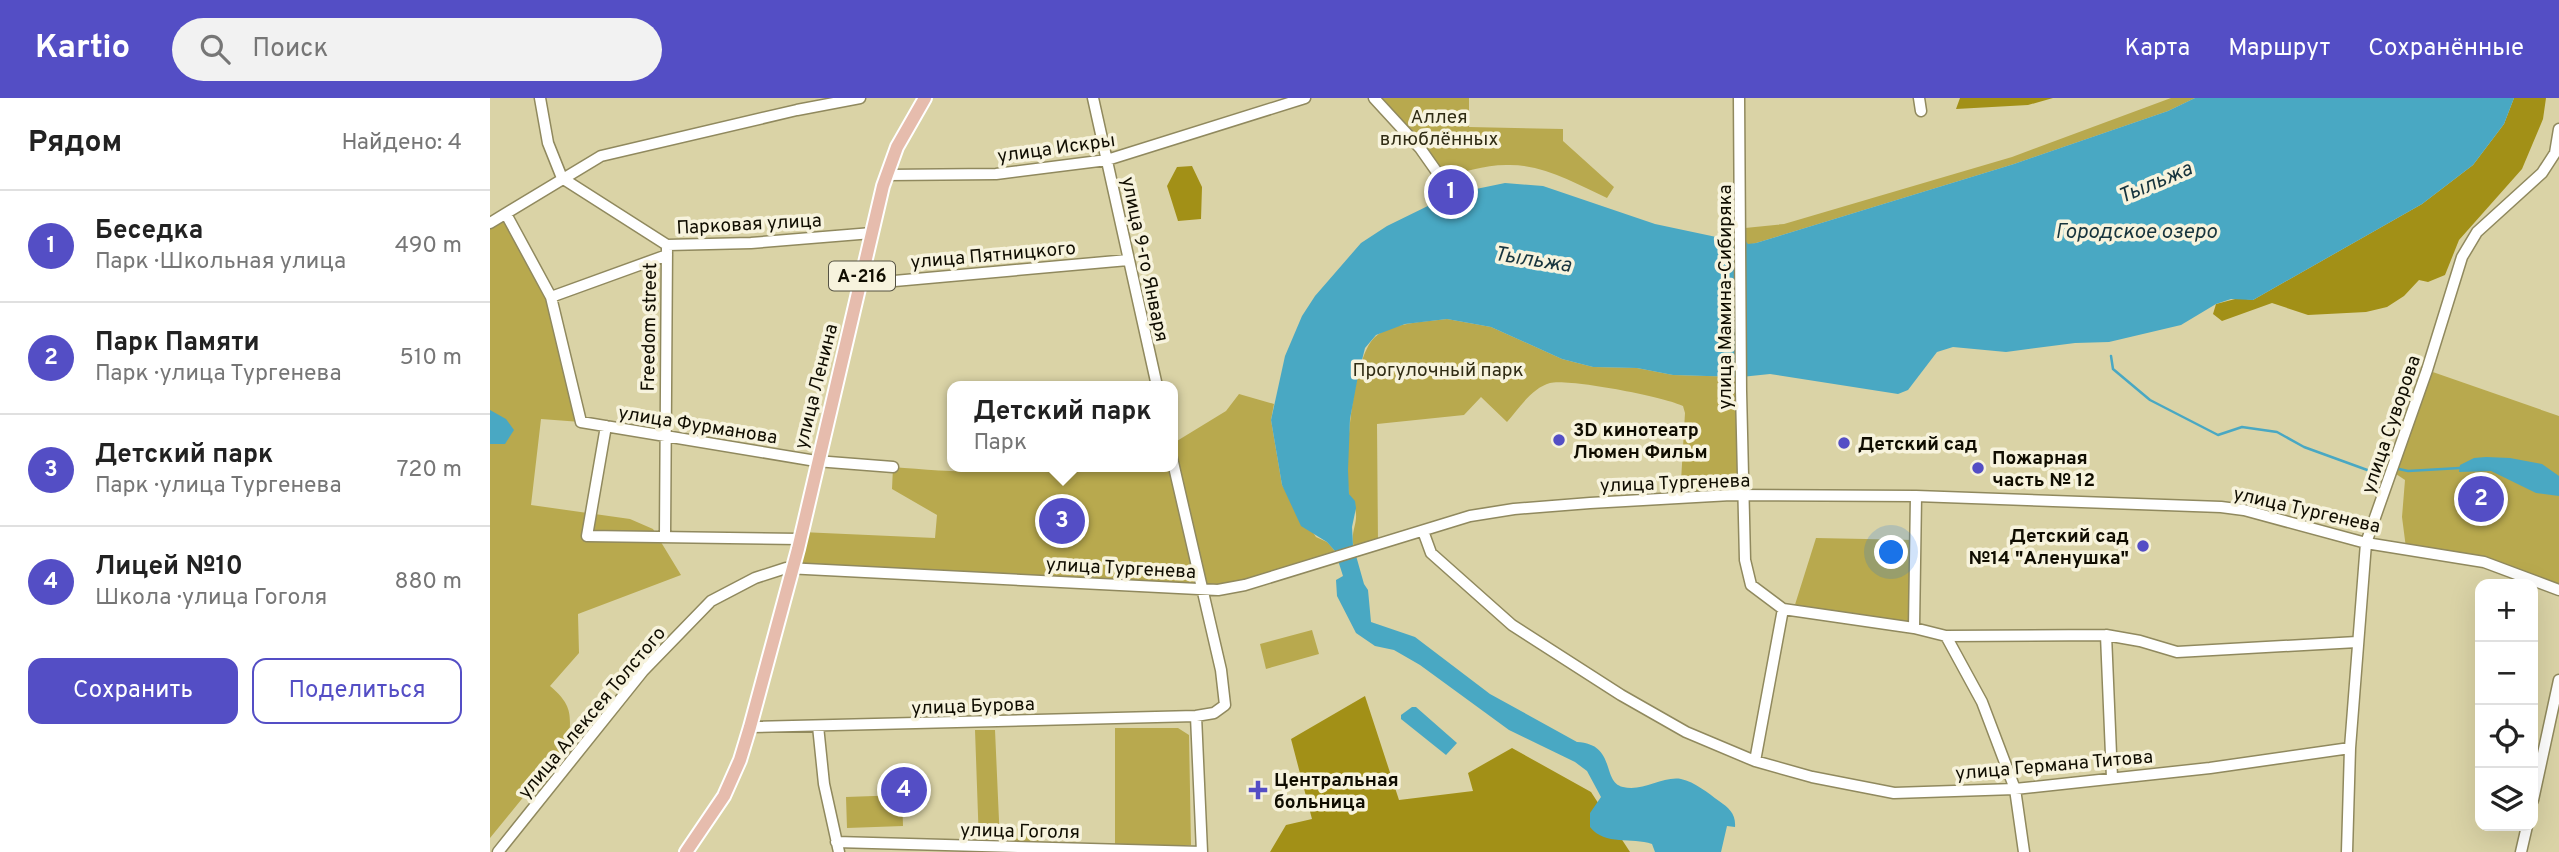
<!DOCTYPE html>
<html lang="ru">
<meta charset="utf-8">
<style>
:root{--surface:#fff;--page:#f2f2f2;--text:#222;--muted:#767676;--line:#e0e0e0;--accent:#544ec5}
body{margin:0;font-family:Overpass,sans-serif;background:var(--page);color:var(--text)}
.controls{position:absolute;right:21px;bottom:21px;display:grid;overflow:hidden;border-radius:14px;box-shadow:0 7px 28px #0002}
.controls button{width:63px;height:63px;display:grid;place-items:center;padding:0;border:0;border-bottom:2px solid var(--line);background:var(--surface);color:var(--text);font:35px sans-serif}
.you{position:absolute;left:1402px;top:455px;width:24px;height:24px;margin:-18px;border:5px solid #fff;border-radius:50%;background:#1a73e8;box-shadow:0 0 0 10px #1a73e833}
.badge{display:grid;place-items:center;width:46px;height:46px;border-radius:50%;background:var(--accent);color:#fff;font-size:23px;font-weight:700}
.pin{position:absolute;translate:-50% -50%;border:4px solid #fff;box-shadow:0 2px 7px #0006}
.popup{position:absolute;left:457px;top:283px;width:231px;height:91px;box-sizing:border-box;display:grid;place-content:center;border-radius:14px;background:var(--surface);filter:drop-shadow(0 2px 5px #0005);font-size:23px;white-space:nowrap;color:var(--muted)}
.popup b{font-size:26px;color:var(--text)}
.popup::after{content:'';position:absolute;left:50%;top:100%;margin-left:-14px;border:14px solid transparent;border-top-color:var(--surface)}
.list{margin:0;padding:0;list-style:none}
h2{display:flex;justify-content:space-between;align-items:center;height:91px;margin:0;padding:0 28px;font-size:30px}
h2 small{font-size:23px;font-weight:400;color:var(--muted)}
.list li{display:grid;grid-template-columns:46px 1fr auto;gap:21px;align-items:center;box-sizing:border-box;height:112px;padding:0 28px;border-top:2px solid var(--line)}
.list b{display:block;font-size:26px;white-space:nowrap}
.list p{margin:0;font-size:23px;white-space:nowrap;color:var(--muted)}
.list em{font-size:23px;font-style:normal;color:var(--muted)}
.actions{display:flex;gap:14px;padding:21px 28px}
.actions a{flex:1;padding:16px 0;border:2px solid var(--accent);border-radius:14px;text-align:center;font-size:24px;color:var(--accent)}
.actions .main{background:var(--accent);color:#fff}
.icon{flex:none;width:38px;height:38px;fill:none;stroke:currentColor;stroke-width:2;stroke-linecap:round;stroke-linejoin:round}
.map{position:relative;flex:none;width:2069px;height:754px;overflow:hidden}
header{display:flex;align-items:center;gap:42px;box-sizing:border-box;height:98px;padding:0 35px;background:var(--accent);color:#fff}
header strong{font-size:33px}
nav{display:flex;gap:38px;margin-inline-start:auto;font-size:24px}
.search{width:490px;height:63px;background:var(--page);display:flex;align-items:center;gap:18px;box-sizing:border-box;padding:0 24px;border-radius:38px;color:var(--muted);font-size:26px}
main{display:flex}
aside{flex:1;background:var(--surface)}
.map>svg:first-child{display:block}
.green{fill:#b8a94e}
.forest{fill:#a29017}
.water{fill:#49a8c3}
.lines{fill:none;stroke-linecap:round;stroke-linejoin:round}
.stream{stroke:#49a8c3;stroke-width:2.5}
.minor-casing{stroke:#90895e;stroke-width:13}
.major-casing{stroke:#fff;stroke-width:16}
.minor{stroke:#fff;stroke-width:10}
.major{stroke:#e6bcad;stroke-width:12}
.poi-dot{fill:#544ec5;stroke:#f7f3dd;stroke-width:2.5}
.labels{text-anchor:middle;stroke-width:7;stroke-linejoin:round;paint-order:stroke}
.shield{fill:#f7f3dd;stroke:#555243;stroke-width:2}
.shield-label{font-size:18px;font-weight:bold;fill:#100d01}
.park-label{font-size:19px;fill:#302c14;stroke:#f7f3dd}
.street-label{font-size:19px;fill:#100d01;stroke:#f7f3dd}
.poi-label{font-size:19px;font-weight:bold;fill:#100d01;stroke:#f7f3dd;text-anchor:start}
.water-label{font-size:21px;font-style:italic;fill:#17343d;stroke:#f7f3dd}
</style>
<header>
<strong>Kartio</strong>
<div class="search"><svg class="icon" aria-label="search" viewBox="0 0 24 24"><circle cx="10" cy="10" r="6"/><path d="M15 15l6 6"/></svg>Поиск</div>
<nav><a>Карта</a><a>Маршрут</a><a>Сохранённые</a></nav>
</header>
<main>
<aside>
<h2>Рядом<small>Найдено: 4</small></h2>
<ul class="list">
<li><span class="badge">1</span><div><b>Беседка</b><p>Парк · Школьная улица</p></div><em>490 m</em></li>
<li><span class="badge">2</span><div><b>Парк Памяти</b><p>Парк · улица Тургенева</p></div><em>510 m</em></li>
<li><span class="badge">3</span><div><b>Детский парк</b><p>Парк · улица Тургенева</p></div><em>720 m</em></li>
<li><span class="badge">4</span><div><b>Лицей №10</b><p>Школа · улица Гоголя</p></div><em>880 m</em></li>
</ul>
<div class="actions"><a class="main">Сохранить</a><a>Поделиться</a></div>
</aside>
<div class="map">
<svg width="2069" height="754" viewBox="0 0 2069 754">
<rect width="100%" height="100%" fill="#dad3a6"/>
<path class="green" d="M884 0H979V29L1073 31V43L1124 89 1117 100C1087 86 1054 67 1020 67 997 66 973 74 951 80Z
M1681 0H1705L1678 13 1524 66 1266 145 1258 147 1252 139V132L1255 130 1294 126 1522 59Z
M979 76 984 89 974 101 957 106 944 100 942 87Z
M16 116 61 199 91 324 51 321 41 407 140 421 163 431 191 477 88 516 89 555 60 588C82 607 81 615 79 643L0 740V125Z
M957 221 1001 229 1072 261 1103 269 1147 270 1183 277 1251 279 1254 397 1190 400 1195 315 1193 308C1176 299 1077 280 1060 285 1042 290 1029 310 1017 324L991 299 974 317 887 326 888 446 865 453C859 436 867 428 866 416 866 409 860 402 859 396 854 365 862 259 885 239 903 224 935 224 957 221Z
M1937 272 2069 318V492L1994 464 1916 450 1912 419 1915 382 1903 374Z
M749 296 784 306 781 322 792 387 826 439 837 444 845 453 846 459 728 492 303 469 311 434 445 440 447 417 402 391 403 369C454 373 509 378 559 369H682V346L736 313Z
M1326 440 1425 442 1424 530 1303 513Z
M822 532 829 556 776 571 770 546Z
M625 630H688L699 637 701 747H625Z
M485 632H505L510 745H489Z
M412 697 413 728 357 730 356 699Z
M539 730V736H548L549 747 513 745 512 731Z"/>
<path class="forest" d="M1470 0H1563L1538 7 1466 11Z
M2024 0H2056L2053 21 2032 71 1969 142 1955 177 1938 184 1929 182 1914 198 1897 209 1876 214 1818 217 1782 205 1732 223 1723 216 1726 206 1749 200 1763 202 1932 106 1983 67 2014 26Z
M702 68 712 89 711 121 688 123 677 88 687 69Z
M875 598 909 702 983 693 978 675 1022 650 1101 694 1140 754H780L796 727 822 721 801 641Z"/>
<path class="water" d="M1705 0H2024L2014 26 1983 67 1932 106 1763 202 1741 201 1726 206 1691 227 1619 244 1585 245 1516 254 1463 249 1447 254 1418 292 1408 296 1280 276 1251 279 1183 277 1147 270 1103 269 1072 261 1001 229 957 221 915 226 886 237 875 250 868 278 860 321 858 372 859 396 865 403 866 410 862 429 863 447 874 486 878 492 881 524 925 539 1000 596 1087 644C1127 646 1111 684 1133 689 1153 694 1172 678 1191 681 1205 684 1218 695 1229 703 1239 710 1246 716 1245 729L1237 728 1231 754H1165L1162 746C1142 739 1115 748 1100 729V715L1111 699 1097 673 1085 664 1019 632 930 567 904 552 885 548 866 535 847 498 846 482 853 478 845 453 837 444 811 428 792 387 781 322 795 258 812 218 825 198 871 145 897 128 946 104 955 109 975 104 986 91 1015 85 1053 88 1165 126 1231 140 1252 139 1258 146 1266 145 1524 66 1678 13Z
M0 312 16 321 24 332 15 346H0Z
M1996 359 2020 360 2052 366 2069 378V398L2046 395 2001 373 1969 374 1970 367 1984 360Z
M922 609H926L967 645 956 657 911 621V617Z"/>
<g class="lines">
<path class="stream" d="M1621 258 1623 271 1660 302 1728 337 1752 329 1787 334 1814 349 1891 377
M1909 371 1918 373 1970 370"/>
<g class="minor-casing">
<path id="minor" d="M50 0 58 45 72 80
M603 0 667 288
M884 0 930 50 949 77
M1249 0 1251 293 1255 462 1261 487 1293 511 1424 530 1456 538 1616 537 1650 543 1687 554 1867 544
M1429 0 1431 13
M397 77 506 76 617 62 815 0
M72 80 177 147 261 145 382 135
M16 116 61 199 91 324 326 363 403 369
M0 125 111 58 307 12 370 0
M371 186 638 162
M61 199 177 157
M116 328 97 438 310 441
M933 433 941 455 1022 527 1131 597 1196 634 1265 663 1322 679 1404 695 1525 691 1720 670 1860 650
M175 438 177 147
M1424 530 1426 398
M1616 537 1622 680
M1456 538 1492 604 1525 691 1534 754
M706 618 712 754
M328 628 334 686 349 754
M260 629 706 618 724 615 735 607 731 572 682 360
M1265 663 1293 511
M2043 702 2069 582
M346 744 712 754
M8 754 153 573 221 503 265 480 296 470 728 492 755 487 980 418 1024 411 1100 405 1241 397 1426 398 1731 409 1754 412 1876 445 1994 464 2069 492
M1857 754 1860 650 1876 445 1937 272 1972 159 1987 134 2052 75 2065 55 2069 31
M2031 754 2037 728"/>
</g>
<g class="major-casing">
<path id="major" d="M196 754 234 698 250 662 260 629 308 451 393 88 407 49 435 0"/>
</g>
<use href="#minor" class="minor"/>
<use href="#major" class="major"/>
</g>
<g class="poi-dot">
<circle cx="1069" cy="342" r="7"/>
<circle cx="1354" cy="345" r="7"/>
<circle cx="1488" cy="370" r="7"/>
<circle cx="1653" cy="448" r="7"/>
<path d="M764.5 681.5h7v7h7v7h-7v7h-7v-7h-7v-7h7z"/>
</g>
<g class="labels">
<rect class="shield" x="339" y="163.5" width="66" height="29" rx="5"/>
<g class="shield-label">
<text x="372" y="184">А-216</text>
</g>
<g class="park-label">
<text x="949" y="25">Аллея<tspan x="949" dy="22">влюблённых</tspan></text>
<text x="948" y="278">Прогулочный парк</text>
</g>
<g class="street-label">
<text transform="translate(566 49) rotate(-8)" y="7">улица Искры</text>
<text transform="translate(259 125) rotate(-3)" y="7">Парковая улица</text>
<text transform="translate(503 156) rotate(-5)" y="7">улица Пятницкого</text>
<text transform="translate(656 161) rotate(78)" y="7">улица 9-го Января</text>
<text transform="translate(1234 199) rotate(-90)" y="7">улица Мамина-Сибиряка</text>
<text transform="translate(158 229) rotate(-89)" y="7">Freedom street</text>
<text transform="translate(325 288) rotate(-76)" y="7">улица Ленина</text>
<text transform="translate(208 326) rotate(9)" y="7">улица Фурманова</text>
<text transform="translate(1900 326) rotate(-71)" y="7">улица Суворова</text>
<text transform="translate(1185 384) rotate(-2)" y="7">улица Тургенева</text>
<text transform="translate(1817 411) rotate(13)" y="7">улица Тургенева</text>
<text transform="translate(631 469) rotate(3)" y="7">улица Тургенева</text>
<text transform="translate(483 607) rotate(-2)" y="7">улица Бурова</text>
<text transform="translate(101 614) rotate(-50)" y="7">улица Алексея Толстого</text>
<text transform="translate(1564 666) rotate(-5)" y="7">улица Германа Титова</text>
<text transform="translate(530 732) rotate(1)" y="7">улица Гоголя</text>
</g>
<g class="poi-label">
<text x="1083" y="338">3D кинотеатр<tspan x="1083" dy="22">Люмен Фильм</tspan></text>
<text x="1368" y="352">Детский сад</text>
<text x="1502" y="366">Пожарная<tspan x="1502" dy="22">часть № 12</tspan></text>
<text x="1639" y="444" text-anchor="end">Детский сад<tspan x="1639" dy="22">№14 "Аленушка"</tspan></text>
<text x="784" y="688">Центральная<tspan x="784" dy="22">больница</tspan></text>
</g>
<g class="water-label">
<text transform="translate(1665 84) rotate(-23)" y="7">Тыльжа</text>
<text x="1646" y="140">Городское озеро</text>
<text transform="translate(1043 161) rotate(9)" y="7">Тыльжа</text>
</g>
</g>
</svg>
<div class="controls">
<button>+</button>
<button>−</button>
<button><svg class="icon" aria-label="locate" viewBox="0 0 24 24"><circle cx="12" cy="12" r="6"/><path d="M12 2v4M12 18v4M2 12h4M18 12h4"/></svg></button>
<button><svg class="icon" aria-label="layers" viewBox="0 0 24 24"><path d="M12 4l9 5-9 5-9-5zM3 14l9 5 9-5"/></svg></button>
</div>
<div class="you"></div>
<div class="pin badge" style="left:961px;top:94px">1</div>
<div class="pin badge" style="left:1991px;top:401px">2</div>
<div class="pin badge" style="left:572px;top:423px">3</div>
<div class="popup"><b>Детский парк</b>Парк</div>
<div class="pin badge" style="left:414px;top:692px">4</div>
</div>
</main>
